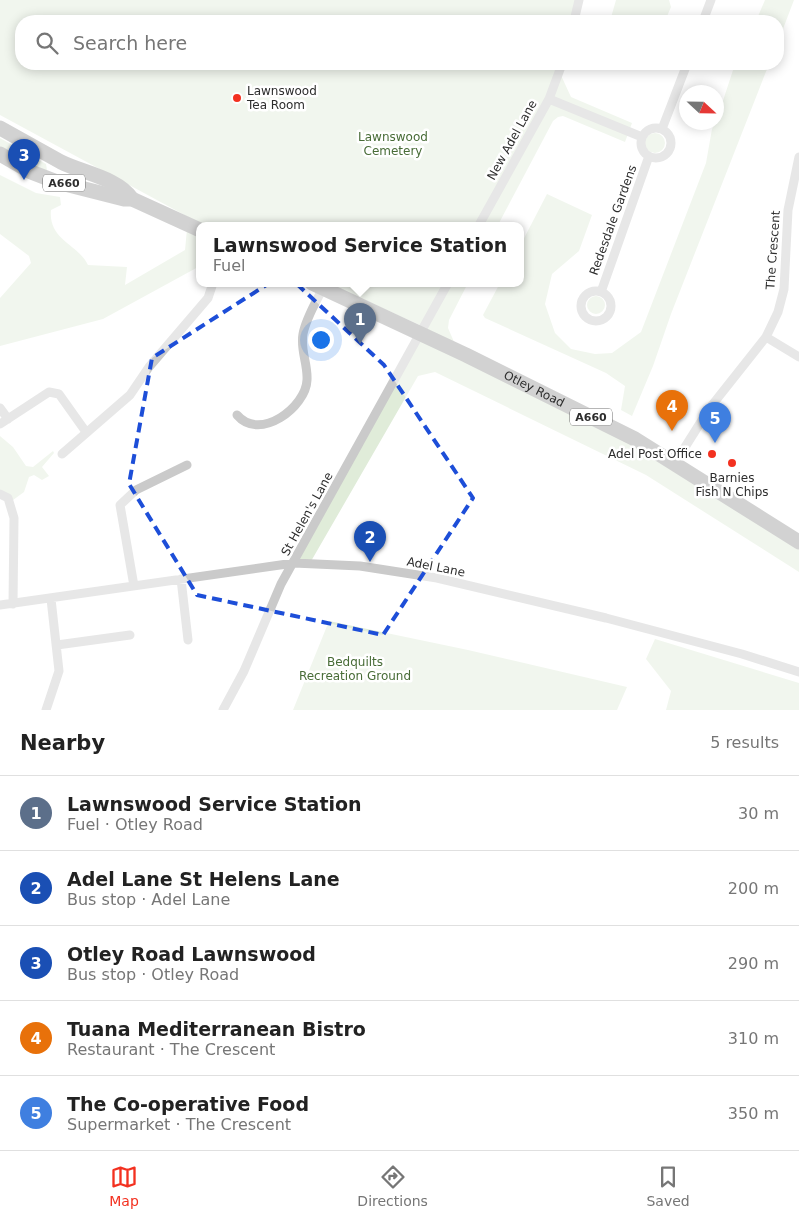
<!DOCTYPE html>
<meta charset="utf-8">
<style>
:root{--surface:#fff;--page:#f2f2f2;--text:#222;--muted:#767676;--line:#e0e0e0;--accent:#f33120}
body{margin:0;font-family:"DejaVu Sans",sans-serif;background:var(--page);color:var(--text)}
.compass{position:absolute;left:679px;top:85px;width:45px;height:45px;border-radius:50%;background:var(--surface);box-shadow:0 2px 12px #0003;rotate:112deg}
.you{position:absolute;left:320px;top:339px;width:18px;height:18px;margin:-12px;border:4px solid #fff;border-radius:50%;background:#1a73e8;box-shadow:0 0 0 8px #1a73e833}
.badge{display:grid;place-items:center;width:32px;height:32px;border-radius:50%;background:var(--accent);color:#fff;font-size:16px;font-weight:700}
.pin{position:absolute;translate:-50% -41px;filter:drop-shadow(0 1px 2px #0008)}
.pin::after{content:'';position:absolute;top:26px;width:18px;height:15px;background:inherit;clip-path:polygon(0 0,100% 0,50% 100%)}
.popup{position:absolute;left:196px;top:222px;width:328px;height:65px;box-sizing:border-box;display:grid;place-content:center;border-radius:10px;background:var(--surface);filter:drop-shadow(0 1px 4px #0005);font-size:16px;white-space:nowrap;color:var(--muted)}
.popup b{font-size:19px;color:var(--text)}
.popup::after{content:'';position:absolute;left:50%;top:100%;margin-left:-10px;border:10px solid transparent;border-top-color:var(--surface)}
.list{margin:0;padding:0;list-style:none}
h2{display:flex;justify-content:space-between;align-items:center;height:65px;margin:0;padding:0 20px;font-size:21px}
h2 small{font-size:16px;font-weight:400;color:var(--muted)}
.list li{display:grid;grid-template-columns:32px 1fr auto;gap:15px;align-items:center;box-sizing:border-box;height:75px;padding:0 20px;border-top:1px solid var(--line)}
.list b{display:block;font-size:19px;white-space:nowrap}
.list p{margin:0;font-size:16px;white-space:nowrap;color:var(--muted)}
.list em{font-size:16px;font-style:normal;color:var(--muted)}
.icon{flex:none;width:28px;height:28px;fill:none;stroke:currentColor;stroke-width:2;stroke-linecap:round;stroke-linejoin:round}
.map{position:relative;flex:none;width:799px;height:710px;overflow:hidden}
.search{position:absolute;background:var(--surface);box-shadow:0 2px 12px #0003;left:15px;right:15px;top:15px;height:55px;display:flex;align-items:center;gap:12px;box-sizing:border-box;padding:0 18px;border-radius:20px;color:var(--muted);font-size:19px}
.sheet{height:440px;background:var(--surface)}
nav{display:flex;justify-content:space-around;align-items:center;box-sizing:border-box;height:70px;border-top:1px solid var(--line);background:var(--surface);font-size:14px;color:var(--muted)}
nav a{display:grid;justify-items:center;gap:2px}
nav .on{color:var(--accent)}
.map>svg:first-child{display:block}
.green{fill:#e0ecd9}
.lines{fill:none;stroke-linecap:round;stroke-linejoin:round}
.minor{stroke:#cacaca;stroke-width:9}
.trunk{stroke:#9c9c9c;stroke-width:15}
.marked{fill:none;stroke:#1d4ed8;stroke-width:4;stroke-dasharray:10 6;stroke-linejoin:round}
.poi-dot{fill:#f33120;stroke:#fff;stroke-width:2}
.labels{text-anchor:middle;stroke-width:5;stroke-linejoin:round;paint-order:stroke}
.shield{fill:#fff;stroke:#6c6c6c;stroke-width:1}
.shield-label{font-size:11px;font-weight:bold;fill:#2d2d2d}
.poi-label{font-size:12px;fill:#2d2d2d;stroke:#fff;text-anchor:start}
.park-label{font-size:12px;fill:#486c37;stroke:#fff}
.street-label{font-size:12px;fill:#2d2d2d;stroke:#fff}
</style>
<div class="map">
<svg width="799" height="710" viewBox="0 0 799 710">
<rect width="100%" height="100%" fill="#fff"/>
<path class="green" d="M0 0H579L574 21H21V64H562L559 71 571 97 632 123 625 142 563 116 558 117 553 121 498 225H203L0 115Z
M616 0H669L671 7 665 21H610Z
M765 0H794L778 42V21H756Z
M735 64H769L671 314 653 366 632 416 621 410 625 386 606 373 485 318 483 315 500 283H520V246L547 194 592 215 579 251 552 274 545 304 555 333 571 349 595 354 612 353 641 332 706 163 712 129 716 122Z
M645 143a10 10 0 1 1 20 0a10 10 0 1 1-20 0Z
M0 138 46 164 47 170 44 172 0 150Z
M0 175 36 193 60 197 61 205 51 210C48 240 78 244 88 265L127 267 125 285 185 250 187 229 200 235V266L103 319 0 346V298L31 263 29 256 0 234Z
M328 283H468L449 320 448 328 458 351 635 439 799 542V572L646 475 435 372 418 376 310 563H294L424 327Z
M587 305a9 9 0 1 1 18 0a9 9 0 1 1-18 0Z
M0 436 13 447 26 466 33 467 53 451 54 453 42 467 49 476 42 480 34 475 29 477 24 492 9 503 0 494Z
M329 621 468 650 627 687 617 710H293Z
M655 639 799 683V710H666L671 691 646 659Z"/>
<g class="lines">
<path class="minor" d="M574 21 579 0
M703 21 711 0
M549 99 642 137
M641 143a15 15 0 1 1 30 0a15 15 0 1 1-30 0Z
M662 129 687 64
M479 225 549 99 562 64
M581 306a15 15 0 1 1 30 0a15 15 0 1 1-30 0Z
M601 292 649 156
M766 337 799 357
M0 408 8 419
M237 415C260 442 306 407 307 380 308 364 300 350 303 334 306 318 316 302 323 288
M0 424 49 392 59 394 86 432
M62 454 130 395 149 367 208 298 213 283
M675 463 709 409 766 337 778 312 784 289 788 210 799 157
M0 494 8 498 14 518 13 604
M181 579 188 640
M134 586 120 505 136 490 187 465
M0 605 294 563 360 566 437 578 606 618 742 654 799 672
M57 645 130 635
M46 710 59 671 51 599
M223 710 244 671 281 584 448 283"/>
<g class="trunk">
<path d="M0 128C20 139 41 151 61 162 83 173 118 178 132 199"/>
<path d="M0 154 31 172 57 182 124 199H132L200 230"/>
<path id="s1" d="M312 283 466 355 635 439 799 542"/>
</g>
</g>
<path d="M0 0H799V710H0ZM285 273 384 365 473 498 383 635 197 595 129 484 152 358Z" fill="#fff" fill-opacity=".55" fill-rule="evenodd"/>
<path class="marked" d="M285 273 384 365 473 498 383 635 197 595 129 484 152 358Z"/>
<g class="poi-dot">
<circle cx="237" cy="98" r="5"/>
<circle cx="712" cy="454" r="5"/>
<circle cx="732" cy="463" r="5"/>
</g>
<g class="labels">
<g class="shield">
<rect x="43" y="174.5" width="42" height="17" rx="4"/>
<rect x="570" y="408.5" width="42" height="17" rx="4"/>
</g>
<g class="shield-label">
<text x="64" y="187">A660</text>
<text x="591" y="421">A660</text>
</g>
<g class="poi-label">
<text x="247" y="95">Lawnswood<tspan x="247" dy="14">Tea Room</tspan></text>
<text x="702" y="458" text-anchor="end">Adel Post Office</text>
<text x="732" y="482" text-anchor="middle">Barnies<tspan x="732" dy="14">Fish N Chips</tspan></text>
</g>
<g class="park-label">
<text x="393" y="141">Lawnswood<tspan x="393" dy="14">Cemetery</tspan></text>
<text x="355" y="666">Bedquilts<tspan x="355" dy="14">Recreation Ground</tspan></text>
</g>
<g class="street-label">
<text transform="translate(512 140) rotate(-61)" y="4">New Adel Lane</text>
<text transform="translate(613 220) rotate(-70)" y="4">Redesdale Gardens</text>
<text transform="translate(773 250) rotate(-86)" y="4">The Crescent</text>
<text dy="4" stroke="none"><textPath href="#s1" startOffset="246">Otley Road</textPath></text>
<text transform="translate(307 514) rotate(-61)" y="4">St Helen's Lane</text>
<text transform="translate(436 567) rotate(11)" y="4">Adel Lane</text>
</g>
</g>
</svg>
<svg class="compass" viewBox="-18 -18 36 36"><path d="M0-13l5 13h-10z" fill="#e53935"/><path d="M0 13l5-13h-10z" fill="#767676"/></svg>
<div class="you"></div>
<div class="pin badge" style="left:360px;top:344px;background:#5c6f8a">1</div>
<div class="popup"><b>Lawnswood Service Station</b>Fuel</div>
<div class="pin badge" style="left:370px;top:562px;background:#1a4fb4">2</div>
<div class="pin badge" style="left:24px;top:180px;background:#1a4fb4">3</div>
<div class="pin badge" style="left:672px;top:431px;background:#e8710a">4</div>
<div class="pin badge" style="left:715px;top:443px;background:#3f7fe0">5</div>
<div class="search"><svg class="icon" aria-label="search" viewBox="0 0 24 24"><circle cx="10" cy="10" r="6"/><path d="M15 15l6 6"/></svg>Search here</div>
</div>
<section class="sheet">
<h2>Nearby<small>5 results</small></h2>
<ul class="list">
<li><span class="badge" style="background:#5c6f8a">1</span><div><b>Lawnswood Service Station</b><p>Fuel · Otley Road</p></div><em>30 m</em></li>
<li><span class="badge" style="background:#1a4fb4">2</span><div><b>Adel Lane St Helens Lane</b><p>Bus stop · Adel Lane</p></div><em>200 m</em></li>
<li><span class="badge" style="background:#1a4fb4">3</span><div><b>Otley Road Lawnswood</b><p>Bus stop · Otley Road</p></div><em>290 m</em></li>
<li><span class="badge" style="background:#e8710a">4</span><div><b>Tuana Mediterranean Bistro</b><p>Restaurant · The Crescent</p></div><em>310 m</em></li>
<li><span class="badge" style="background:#3f7fe0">5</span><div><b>The Co-operative Food</b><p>Supermarket · The Crescent</p></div><em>350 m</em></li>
</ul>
</section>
<nav>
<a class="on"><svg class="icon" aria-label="map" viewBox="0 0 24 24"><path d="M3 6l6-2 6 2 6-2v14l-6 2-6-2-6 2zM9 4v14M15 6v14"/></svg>Map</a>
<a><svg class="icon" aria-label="directions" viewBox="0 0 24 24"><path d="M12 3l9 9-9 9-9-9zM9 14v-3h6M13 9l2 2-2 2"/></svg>Directions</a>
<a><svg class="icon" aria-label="saved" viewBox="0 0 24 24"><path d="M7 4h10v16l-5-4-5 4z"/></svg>Saved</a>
</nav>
